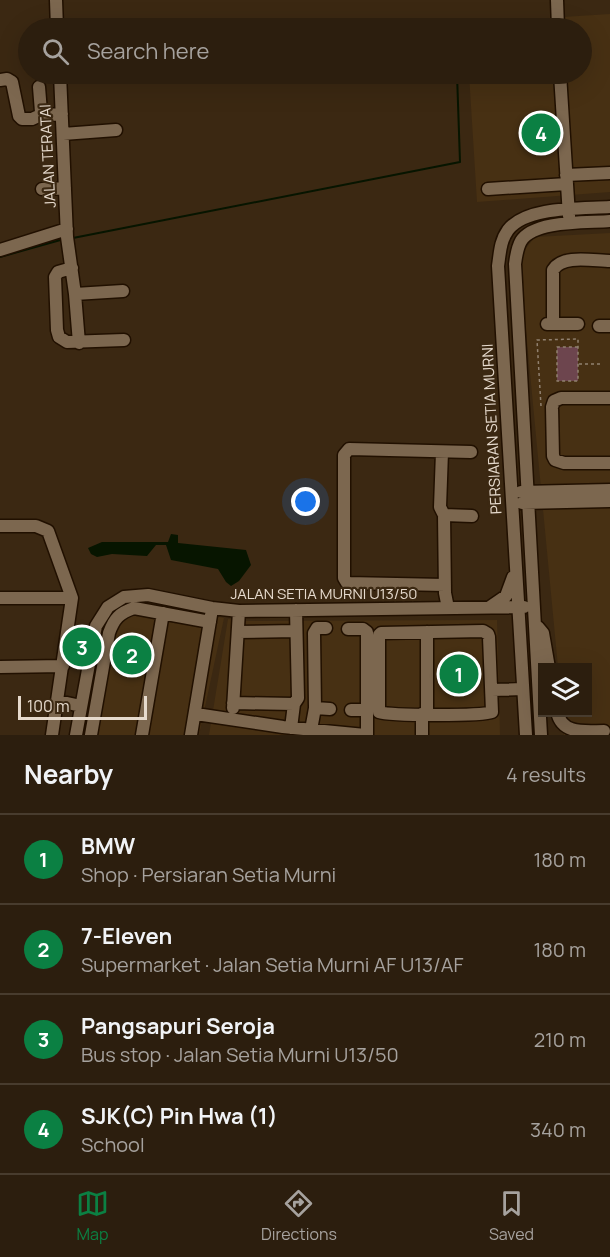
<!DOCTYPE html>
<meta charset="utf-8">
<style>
:root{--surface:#2c1e0e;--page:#382b1c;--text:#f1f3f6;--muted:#a6a29e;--line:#483c2e;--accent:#0b8043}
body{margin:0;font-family:Manrope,sans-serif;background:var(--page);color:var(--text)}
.controls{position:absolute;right:18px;bottom:18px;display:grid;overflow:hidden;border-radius:0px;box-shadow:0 6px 24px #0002}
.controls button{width:54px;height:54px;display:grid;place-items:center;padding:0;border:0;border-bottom:2px solid var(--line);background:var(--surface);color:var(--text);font:30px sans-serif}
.scale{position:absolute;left:18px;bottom:15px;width:129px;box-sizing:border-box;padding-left:6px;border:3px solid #e6dacd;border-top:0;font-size:16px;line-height:21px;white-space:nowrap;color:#e6dacd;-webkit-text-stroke:4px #3b2812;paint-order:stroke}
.you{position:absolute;left:306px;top:502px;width:21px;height:21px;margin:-15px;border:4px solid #fff;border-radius:50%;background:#1a73e8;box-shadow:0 0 0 9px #1a73e833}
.badge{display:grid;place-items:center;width:39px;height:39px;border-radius:50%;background:var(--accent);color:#fff;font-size:20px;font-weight:700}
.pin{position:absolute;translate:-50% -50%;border:3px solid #fff;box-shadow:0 2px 6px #0006}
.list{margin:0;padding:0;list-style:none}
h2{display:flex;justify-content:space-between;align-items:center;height:78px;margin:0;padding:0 24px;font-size:26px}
h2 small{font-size:20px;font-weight:400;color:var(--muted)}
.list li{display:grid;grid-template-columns:39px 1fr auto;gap:18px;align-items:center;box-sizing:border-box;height:90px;padding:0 24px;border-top:2px solid var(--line)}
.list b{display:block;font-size:22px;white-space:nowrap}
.list p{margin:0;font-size:20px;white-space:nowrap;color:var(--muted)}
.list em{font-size:20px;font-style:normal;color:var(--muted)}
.icon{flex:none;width:33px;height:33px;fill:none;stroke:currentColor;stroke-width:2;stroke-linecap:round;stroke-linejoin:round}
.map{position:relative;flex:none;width:610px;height:735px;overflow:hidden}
.search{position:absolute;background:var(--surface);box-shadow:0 6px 24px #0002;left:18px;right:18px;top:18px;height:66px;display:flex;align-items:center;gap:15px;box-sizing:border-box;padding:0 21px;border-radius:33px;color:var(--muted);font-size:22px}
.sheet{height:438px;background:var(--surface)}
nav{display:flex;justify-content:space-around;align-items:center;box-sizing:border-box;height:84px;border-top:2px solid var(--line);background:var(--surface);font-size:16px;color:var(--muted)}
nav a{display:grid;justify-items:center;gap:3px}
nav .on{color:var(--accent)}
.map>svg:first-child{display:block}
.built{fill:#473013}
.green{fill:#6d454e}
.water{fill:#071500}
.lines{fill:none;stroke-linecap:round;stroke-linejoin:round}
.stream{stroke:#071500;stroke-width:2}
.minor-casing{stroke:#211000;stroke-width:15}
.path{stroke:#918170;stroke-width:1.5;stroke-dasharray:3 3;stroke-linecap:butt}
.minor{stroke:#7c674f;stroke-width:12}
.labels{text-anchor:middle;stroke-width:4.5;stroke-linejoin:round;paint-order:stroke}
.street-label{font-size:15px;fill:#e6dacd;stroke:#3b2812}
</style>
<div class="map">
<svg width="610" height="735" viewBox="0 0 610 735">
<rect width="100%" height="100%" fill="#3b2812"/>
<path class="built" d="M610 14V192L477 202 469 74H582V28H466V23Z
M610 233V735H564L562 713 588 712V668L558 667 519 257 535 237Z
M130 600 224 618 199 735H88L103 626Z
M228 619 245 621 497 620 500 735H209Z"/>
<path class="green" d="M557 347H578V381H557Z"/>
<path class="water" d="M171 534 178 535V543L246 550 251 565 239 581 231 586 226 582 218 569 171 560 166 545H156L147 556 112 554 97 557 91 554 88 548 102 542H168Z"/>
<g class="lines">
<path class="stream" d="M455 20V28
M73 238 460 162 457 74
M0 257 64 239"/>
<g class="minor-casing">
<path id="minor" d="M56 0 57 28
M557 0 558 28
M60 74 67 237 75 294 123 291
M560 74 569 216
M0 80 7 79 12 82 19 116 22 119H32L43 114
M39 87 41 112 45 115 62 114
M63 134 116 130
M566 175 610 173
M42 189 65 188
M488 189 567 184
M0 250 67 229
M72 268 58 272 55 277 57 330 59 337 67 342 124 340
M75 294 79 343
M547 324H578
M553 324V270C562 254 594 261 610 261
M599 326H610
M610 398H561L554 401 552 407 553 456 555 460 564 463H610
M442 452 440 507 444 515 445 593 448 608
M521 492 610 490
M522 503 610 501
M444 515 472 516
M0 526H36L48 531 72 598 52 735
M445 585 347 583 344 578V455L349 449 471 452
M0 598H72
M490 607 506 596 513 577
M538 627 543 633 549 668
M348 629H363L367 632V735
M483 631 488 634 489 637 492 712C483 716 390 716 379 712V635L381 633Z
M238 632 296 631
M427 632V714
M0 667 63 666
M492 690 523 689
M58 701 81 706
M233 703 294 704 298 698 296 610
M233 708 239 611
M315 708 330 709
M351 710H367
M557 712C562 735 585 731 604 731
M196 714 283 727 365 735
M291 728 294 704
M311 730 315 708 314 633 317 628H326
M76 735 96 626 108 607 124 597 148 595 212 608 239 611 524 607
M91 735 109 633C114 619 119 613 134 608L210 622
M142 735 163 613
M191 735 211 615
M422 735V714
M526 735 498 266C500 253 500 241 508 230 526 206 582 209 610 207
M541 735 515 264C516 256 517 248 521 241 534 220 587 223 610 221"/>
</g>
<path class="path" d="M579 364H602
M541 406 537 340 578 339V381H557V347H578"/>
<use href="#minor" class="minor"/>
</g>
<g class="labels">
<g class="street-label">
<text transform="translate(48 156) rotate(-93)" y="5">JALAN TERATAI</text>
<text transform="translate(492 429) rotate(-93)" y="5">PERSIARAN SETIA MURNI</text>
<text x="324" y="599">JALAN SETIA MURNI U13/50</text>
</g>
</g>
</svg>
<div class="controls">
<button><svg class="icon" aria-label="layers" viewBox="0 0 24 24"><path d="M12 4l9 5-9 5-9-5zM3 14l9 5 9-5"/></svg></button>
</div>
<div class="scale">100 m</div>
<div class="you"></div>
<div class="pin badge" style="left:459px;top:674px">1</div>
<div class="pin badge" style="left:132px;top:655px">2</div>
<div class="pin badge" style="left:82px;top:647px">3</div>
<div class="pin badge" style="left:541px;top:133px">4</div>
<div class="search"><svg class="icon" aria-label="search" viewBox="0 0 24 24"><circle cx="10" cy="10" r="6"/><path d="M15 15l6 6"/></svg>Search here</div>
</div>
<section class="sheet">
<h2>Nearby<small>4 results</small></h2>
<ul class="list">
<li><span class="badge">1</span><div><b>BMW</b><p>Shop · Persiaran Setia Murni</p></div><em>180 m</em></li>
<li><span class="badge">2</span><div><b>7-Eleven</b><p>Supermarket · Jalan Setia Murni AF U13/AF</p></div><em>180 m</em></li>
<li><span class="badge">3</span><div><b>Pangsapuri Seroja</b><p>Bus stop · Jalan Setia Murni U13/50</p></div><em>210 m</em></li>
<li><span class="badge">4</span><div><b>SJK(C) Pin Hwa (1)</b><p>School</p></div><em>340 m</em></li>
</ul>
</section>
<nav>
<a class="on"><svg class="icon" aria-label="map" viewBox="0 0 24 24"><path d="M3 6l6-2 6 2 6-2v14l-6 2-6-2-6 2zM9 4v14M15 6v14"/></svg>Map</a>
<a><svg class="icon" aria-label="directions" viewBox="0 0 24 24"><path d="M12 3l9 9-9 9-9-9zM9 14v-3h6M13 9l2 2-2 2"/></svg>Directions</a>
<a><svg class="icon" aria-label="saved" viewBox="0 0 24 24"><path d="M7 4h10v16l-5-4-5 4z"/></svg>Saved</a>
</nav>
